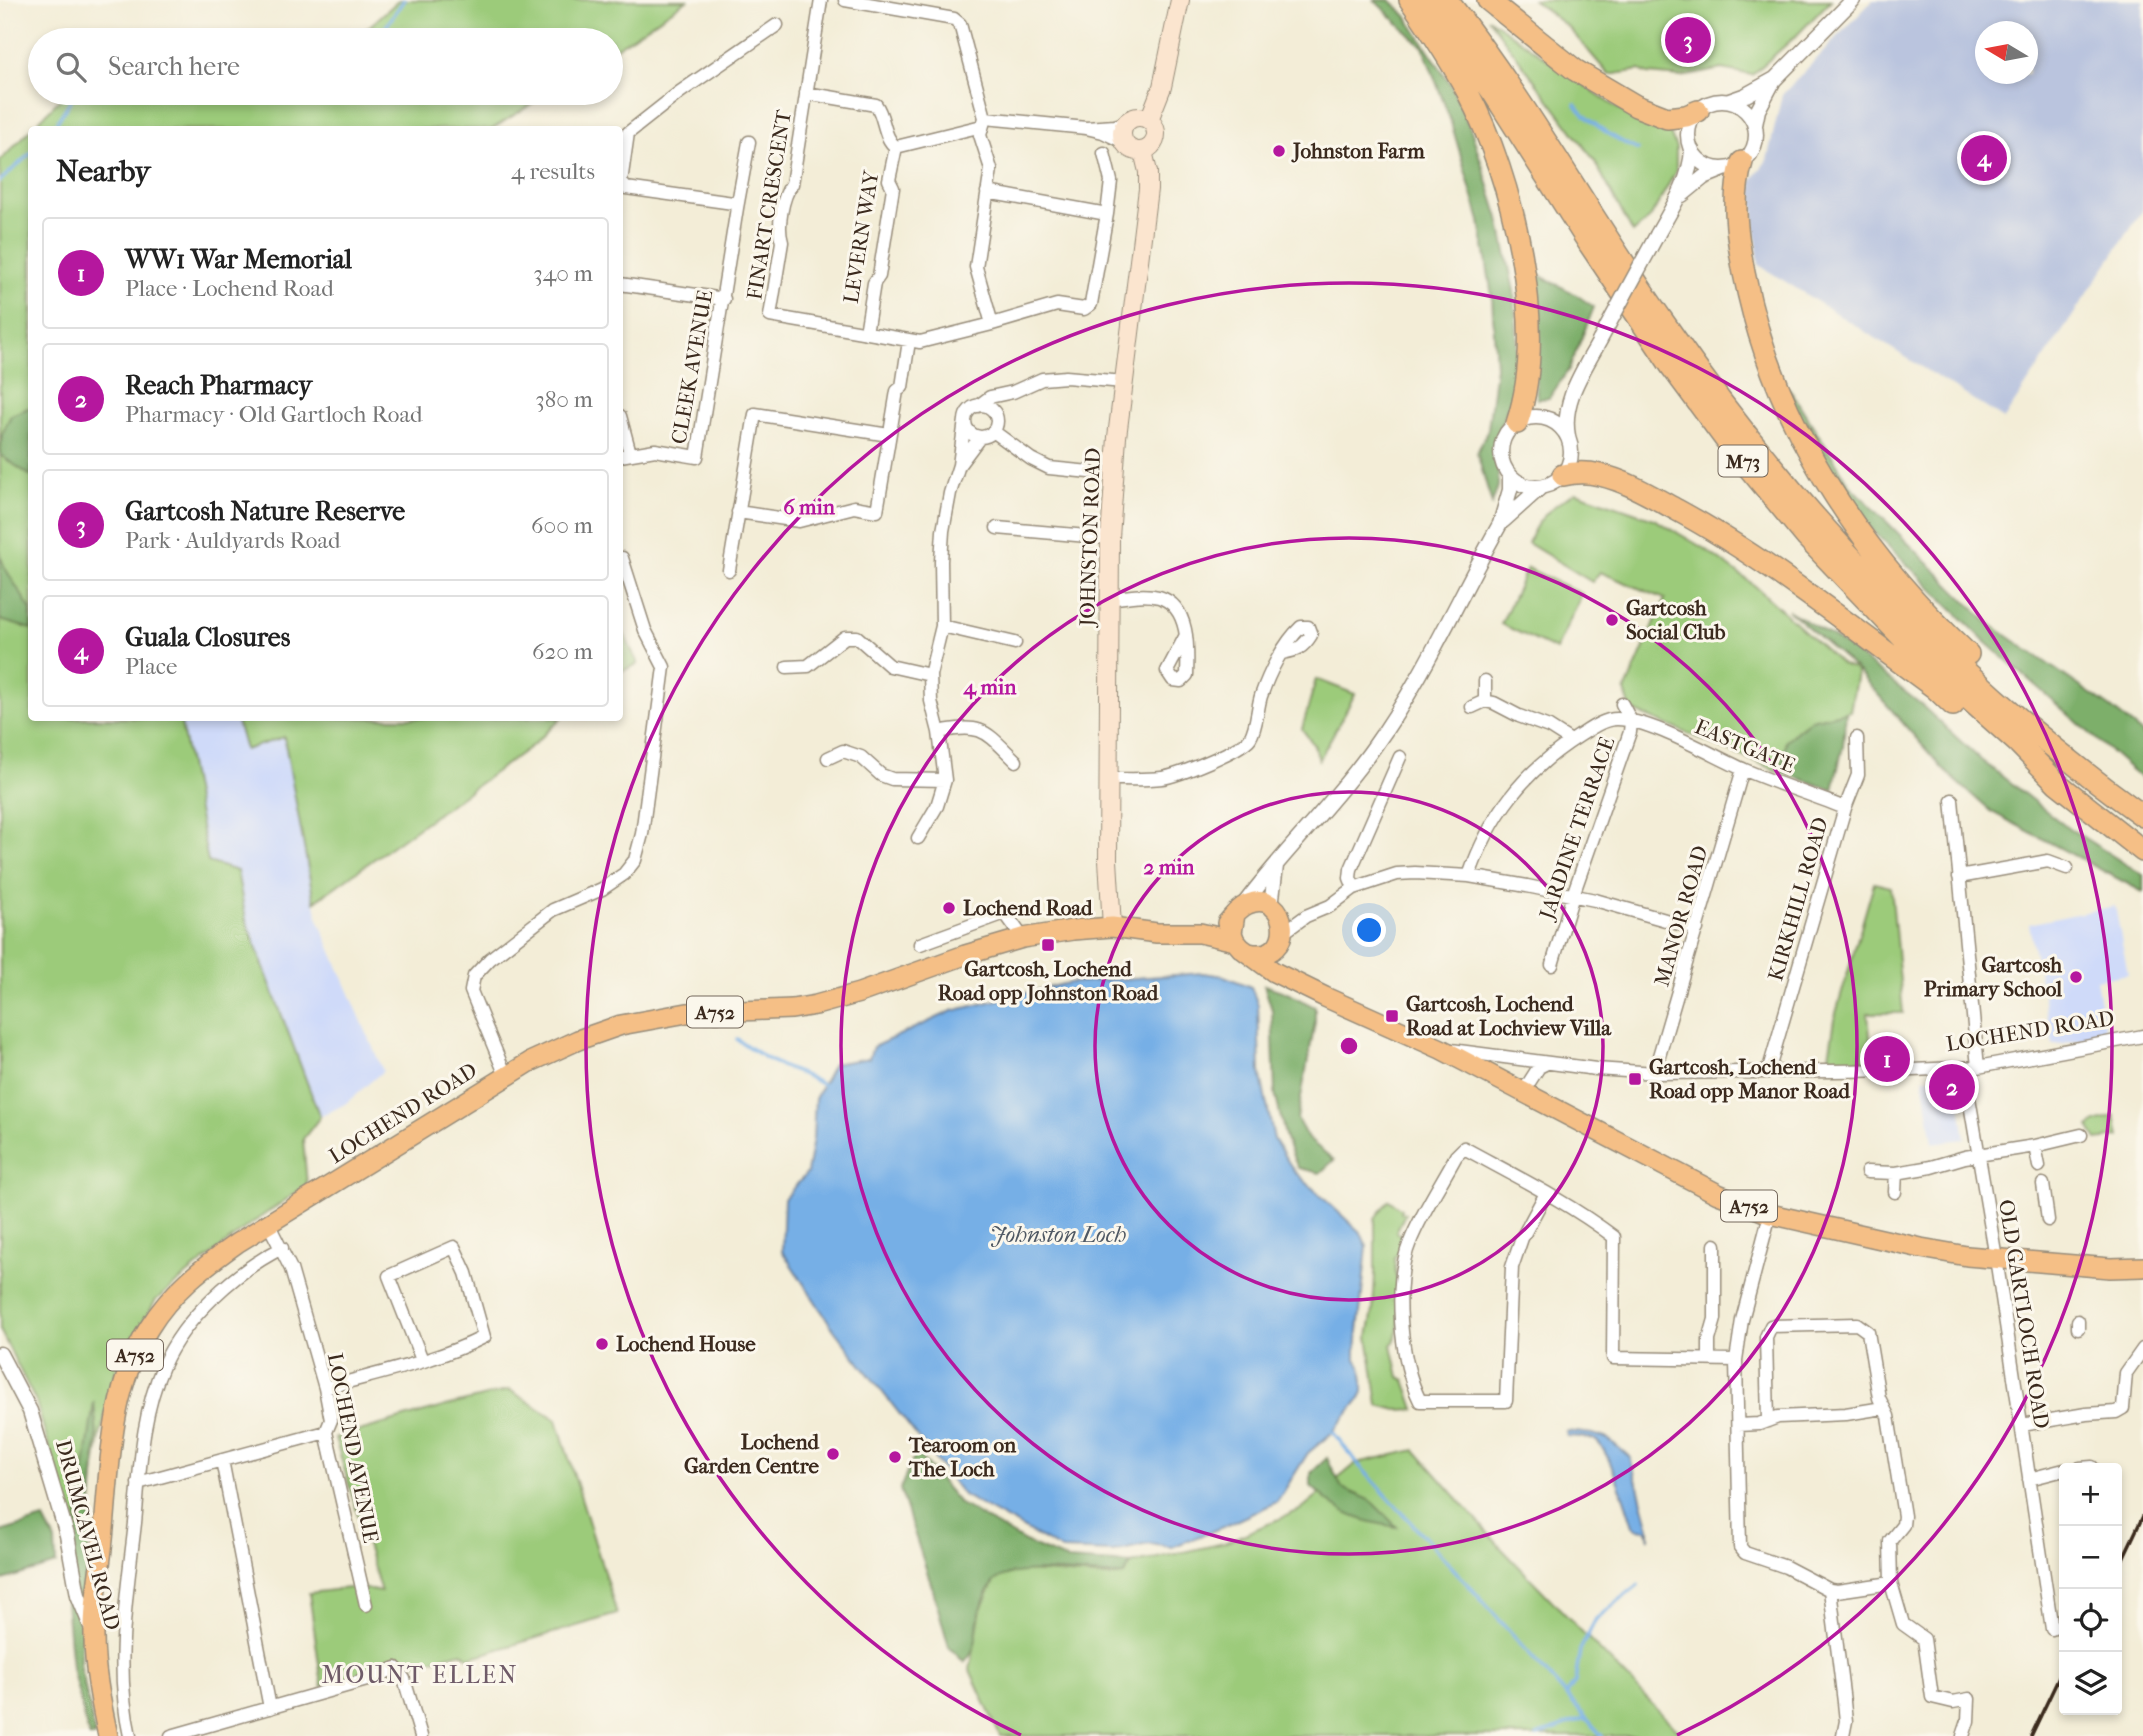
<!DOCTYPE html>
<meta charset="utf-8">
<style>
:root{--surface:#fff;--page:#f2f2f2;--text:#222;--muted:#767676;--line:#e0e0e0;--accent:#b5179e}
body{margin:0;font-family:"IM FELL French Canon",serif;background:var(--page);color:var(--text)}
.controls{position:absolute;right:21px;bottom:21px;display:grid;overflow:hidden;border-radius:7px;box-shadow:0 4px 10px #0003}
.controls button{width:63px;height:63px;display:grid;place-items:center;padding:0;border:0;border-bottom:2px solid var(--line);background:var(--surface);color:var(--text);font:35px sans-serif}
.compass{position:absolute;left:1975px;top:21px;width:63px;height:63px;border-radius:50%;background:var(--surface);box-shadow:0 4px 10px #0003;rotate:280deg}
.you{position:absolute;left:1370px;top:931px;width:24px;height:24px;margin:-18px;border:5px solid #fff;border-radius:50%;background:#1a73e8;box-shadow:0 0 0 10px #1a73e833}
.badge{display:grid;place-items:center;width:46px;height:46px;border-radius:50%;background:var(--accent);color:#fff;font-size:23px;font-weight:700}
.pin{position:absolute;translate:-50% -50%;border:4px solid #fff;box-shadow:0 2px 7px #0006}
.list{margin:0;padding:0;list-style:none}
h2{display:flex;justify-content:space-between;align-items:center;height:91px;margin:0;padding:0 28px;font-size:30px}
h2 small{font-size:23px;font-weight:400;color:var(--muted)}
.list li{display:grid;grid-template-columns:46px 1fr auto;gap:21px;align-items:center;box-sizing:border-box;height:112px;margin:0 14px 14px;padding:0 14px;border:2px solid var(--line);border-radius:7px}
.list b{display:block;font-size:26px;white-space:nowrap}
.list p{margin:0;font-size:23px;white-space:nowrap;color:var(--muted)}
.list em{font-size:23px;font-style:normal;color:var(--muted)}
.icon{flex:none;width:38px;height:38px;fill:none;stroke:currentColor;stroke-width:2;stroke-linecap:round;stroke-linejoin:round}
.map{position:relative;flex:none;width:2143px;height:1736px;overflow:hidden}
.search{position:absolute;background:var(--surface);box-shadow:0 4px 10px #0003;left:28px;top:28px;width:595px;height:77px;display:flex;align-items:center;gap:18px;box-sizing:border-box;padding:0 24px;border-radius:38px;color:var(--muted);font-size:26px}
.panel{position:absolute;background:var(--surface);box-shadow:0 4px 10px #0003;left:28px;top:126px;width:595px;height:595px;border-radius:7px}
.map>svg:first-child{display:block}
.built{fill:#cfdaf9}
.industrial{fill:#bac4de;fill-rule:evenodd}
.green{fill:#9ccb7a;stroke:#6c7a4c;stroke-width:2}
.forest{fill:#7daf6a;stroke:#5c6c44;stroke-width:2}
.water{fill:#76afe6;stroke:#586c82;stroke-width:2}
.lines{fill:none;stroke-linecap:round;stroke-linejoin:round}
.stream{stroke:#76afe6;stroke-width:3.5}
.minor-casing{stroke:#978c7a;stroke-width:15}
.tertiary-casing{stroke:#978c7a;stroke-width:17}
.secondary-casing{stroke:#978c7a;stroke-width:20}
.primary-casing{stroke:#978c7a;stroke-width:22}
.motorway-casing{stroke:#978c7a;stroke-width:24}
.minor{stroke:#fff;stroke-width:12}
.tertiary{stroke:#fff;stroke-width:14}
.secondary{stroke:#fbe5cf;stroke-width:18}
.primary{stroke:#f5bf86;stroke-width:19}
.motorway{stroke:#f5bf86;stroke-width:21}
.rail{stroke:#3b2a1e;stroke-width:3.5}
.tertiary-bridge-casing{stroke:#978c7a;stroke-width:17;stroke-linecap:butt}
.tertiary-bridge{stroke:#fff;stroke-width:14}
.ring{fill:none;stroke:#b5179e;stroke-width:3.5}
.poi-dot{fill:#b5179e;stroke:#fbf7ec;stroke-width:2.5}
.labels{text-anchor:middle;stroke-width:6;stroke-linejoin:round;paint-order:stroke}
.shield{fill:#fbf7ec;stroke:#75685c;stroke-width:2}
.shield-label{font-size:19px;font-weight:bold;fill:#3b2a1e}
.poi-label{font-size:21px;font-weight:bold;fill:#3b2a1e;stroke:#fbf7ec;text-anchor:start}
.street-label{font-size:21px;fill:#3b2a1e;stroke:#fbf7ec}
.water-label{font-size:23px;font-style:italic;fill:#505964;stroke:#fbf7ec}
.quarter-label{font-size:24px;letter-spacing:2px;fill:#6f5b68;stroke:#fbf7ec}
.centre{fill:#b5179e;stroke:#fbf7ec;stroke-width:3.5}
.ring-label{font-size:21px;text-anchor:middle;font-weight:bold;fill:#b5179e;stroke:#fbf7ec;stroke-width:6;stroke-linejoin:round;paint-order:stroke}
</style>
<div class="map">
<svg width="2143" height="1736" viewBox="0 0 2143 1736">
<rect width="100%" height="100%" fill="#fbf7ec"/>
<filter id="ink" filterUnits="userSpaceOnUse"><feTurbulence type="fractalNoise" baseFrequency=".0143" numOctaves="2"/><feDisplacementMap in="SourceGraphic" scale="14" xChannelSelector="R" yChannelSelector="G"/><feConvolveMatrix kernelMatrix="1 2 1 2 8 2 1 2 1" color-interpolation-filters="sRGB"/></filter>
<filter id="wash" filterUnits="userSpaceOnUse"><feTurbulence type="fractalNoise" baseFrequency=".00686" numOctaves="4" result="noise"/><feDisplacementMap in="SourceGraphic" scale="28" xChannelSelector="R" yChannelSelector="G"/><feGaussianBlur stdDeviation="1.57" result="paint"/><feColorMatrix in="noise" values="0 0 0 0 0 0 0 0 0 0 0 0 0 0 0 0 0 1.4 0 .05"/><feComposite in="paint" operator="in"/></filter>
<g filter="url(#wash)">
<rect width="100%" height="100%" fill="#f3edd7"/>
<path class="built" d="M180 718H236L246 750 284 736 318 919 383 1071 345 1104 320 1117 246 920 237 871 208 862Z
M2115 906 2128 974 2096 980 2106 1035 2053 1045 2029 924Z
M1956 1077 1965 1139 1933 1143 1923 1078Z"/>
<path class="industrial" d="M1873 0H2143V210L2004 419 1759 265 1751 182 1767 160 1782 95ZM1986 32H2028V74H1986Z"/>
<path class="green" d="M399 0H687L611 51V40H354Z
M1533 0H1831L1797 35 1752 75 1722 69 1681 77 1648 74 1640 70 1609 75 1569 28Z
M1488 18 1623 112 1670 133 1676 148V171L1650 218 1633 233 1594 160Z
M66 93H549L492 129 32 130V718H180L208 862 237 871 246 920 320 1117 303 1139 307 1185 245 1228 156 1300 117 1367 100 1436 92 1487 78 1533 74 1532 36 1402 0 1330V161Z
M1576 492 1654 519 1705 549 1754 585 1841 664 1853 668 1857 673 1850 711 1811 720 1786 740 1781 772 1631 710 1625 691 1665 599 1600 572 1592 582 1528 543C1537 518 1553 505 1576 492Z
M1527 568 1582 594 1556 650 1501 624Z
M623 632 638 664 620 672V633Z
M1316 679 1355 694 1319 760 1314 745 1302 729Z
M236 718H562L533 745 314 902 284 737 245 750Z
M1874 883 1891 887 1903 1013H1868L1872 1060 1828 1062 1836 1013Z
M2115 1116 2119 1137 2097 1140 2089 1127 2096 1122Z
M1389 1200 1401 1209 1400 1212 1405 1214 1396 1232 1405 1238 1401 1252 1394 1257C1396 1278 1405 1329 1392 1345L1399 1377 1405 1380 1415 1409 1397 1410 1378 1405 1368 1336 1373 1311 1375 1274V1218Z
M510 1390 557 1420 617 1614 469 1658 462 1652 322 1686 309 1593 356 1587 381 1592 335 1438 446 1406Z
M1415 1450 1503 1550 1683 1736H1000L970 1670 981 1609 994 1581 1008 1573 1029 1571 1107 1577 1124 1575 1131 1564 1224 1543 1300 1510 1357 1463Z"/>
<path class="forest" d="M1374 0H1390L1406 16 1450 83 1471 130 1499 218 1514 291 1517 332 1516 387 1499 429 1498 486 1492 504 1477 453 1488 429 1496 367 1492 296 1480 221 1450 119 1423 47Z
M1535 273 1575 294 1594 307 1569 369 1549 398 1537 399 1533 317Z
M1789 388 1851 486 1986 621 2111 708 2143 734V780L1986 642 1870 528 1802 436Z
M31 407V476L0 455 2 434 11 415Z
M0 555 5 568 31 610V629L0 620Z
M1788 610 1845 645 1918 702 1981 760 2064 825 2143 875V892L1990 811 1943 769 1854 667Z
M1846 712 1843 746 1833 790 1781 772 1786 740 1811 720Z
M1264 985 1285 992 1315 1007V1022L1297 1119 1308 1139 1334 1160 1320 1173 1298 1168 1286 1140 1275 1093 1272 1010Z
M94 1402 97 1436 80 1663 95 1736H89L72 1668 66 1601Z
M916 1452 959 1503 1025 1542 1067 1560 1131 1564 1124 1575C1092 1578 1020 1562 996 1580 990 1584 984 1600 981 1608 973 1630 982 1644 964 1662L949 1647 933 1590 900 1489Z
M1327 1458 1342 1488 1370 1500 1397 1527C1355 1520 1343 1516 1311 1486V1473Z
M44 1519 55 1541 56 1564 0 1581V1532Z"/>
<path class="water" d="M1203 973 1224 976 1251 987 1258 1005 1260 1072 1274 1139 1294 1171 1361 1233 1367 1247 1356 1350V1359L1361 1367 1363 1382V1392L1359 1400 1333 1432 1308 1453 1277 1502 1225 1526 1172 1547 1148 1544 1114 1552 1062 1550 963 1495 834 1330 782 1251 784 1199 807 1173 813 1139 815 1099 833 1064 869 1058 873 1047 952 1011 1068 983Z
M1566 1431 1592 1434 1608 1439 1630 1457 1649 1528V1539L1647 1530 1637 1529 1633 1526C1628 1510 1608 1447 1595 1440 1588 1436 1575 1437 1567 1436Z"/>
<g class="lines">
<path class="stream" d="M377 40 404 0
M1575 104C1591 125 1615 139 1638 150
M52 130 75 93
M0 181 32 152
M737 1039C751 1049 765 1059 781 1066 797 1073 807 1075 823 1085
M1333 1432 1357 1463 1472 1589 1602 1736
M1566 1696 1575 1682 1580 1650 1596 1619 1638 1585
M1537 1736 1585 1718"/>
</g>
</g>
<g filter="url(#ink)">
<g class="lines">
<g class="minor-casing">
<path id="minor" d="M821 0 792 184C782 197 777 227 782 242L770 316 920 342 992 324 976 267 991 169 980 135 985 118 960 24 954 19 845 0
M806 93 876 105C885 117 883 138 896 147L982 126
M985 118 1086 128
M1124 142 1103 132 1086 128 1115 126 1128 122
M1104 153 1111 181 1107 214
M987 192 1107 214 1091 304 1084 309 1057 305 992 324
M737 208 749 142
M620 284 724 299
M866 333 874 283 879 276 893 188 889 180 896 147
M965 421a16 16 0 1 1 32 0a16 16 0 1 1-32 0Z
M978 406 990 397 1013 392 1042 379 1066 377 1124 382
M620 416 630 453
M993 431 1031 459 1049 468 1090 472
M620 456 655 450 697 457 737 208 733 203 626 188 621 182 628 133 680 92 777 25
M959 465 980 437
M738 512 799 521 854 507 877 511 897 391 902 387 909 341
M997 528 1110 538
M729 570 755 414 889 435
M1109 599C1125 597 1143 593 1159 597 1190 606 1188 649 1187 675L1181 681 1173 680 1167 671 1186 635
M942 626 1015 643
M787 667 808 666 845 637H857L890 666 930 675
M1485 681V701
M1472 707 1485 701 1494 703 1519 716 1549 727 1571 741
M939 732C983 722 986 732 1016 761
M828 758 843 751 861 757 881 775 892 779 945 780
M1108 779C1126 779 1145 780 1162 778 1177 776 1242 750 1250 738 1257 727 1257 709 1261 696 1269 673 1283 644 1301 627H1308L1311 635C1303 648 1297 650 1282 653
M1952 800 1978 1067
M918 838 937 806 945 780 939 732 931 701 930 675 942 626 941 561 943 531 950 493 959 465 965 420
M1469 876C1490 815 1524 771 1579 736 1590 729 1603 719 1617 719 1650 719 1713 756 1745 770 1778 784 1812 795 1845 808
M1959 877 2048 861 2067 868
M1354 888 1350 878 1351 869 1400 757
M1283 933 1306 916 1330 906 1354 888 1397 874 1415 873 1469 876 1527 886 1595 900 1697 929
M920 944 1005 913 1023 938
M1552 965 1573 895 1630 732 1631 721 1622 704
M1451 1050 1596 1069 1656 1073 1913 1070 1978 1067 2143 1036
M1964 1068 1996 1258 2052 1629
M1768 1072 1845 808 1858 775 1857 738
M1656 1073 1659 1056 1743 769
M506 1076 471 991 474 976 490 959 553 910 602 889 624 874 635 860 642 834 664 667 645 630 622 558H620
M1523 1092 1539 1067 1547 1063
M2035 1146 2039 1166
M1867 1172 1896 1173
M2043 1184 2048 1220
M1895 1192 1896 1173 1931 1167 1965 1157 2035 1146 2081 1135
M1546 1193 1522 1238 1512 1267 1506 1401H1420C1400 1361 1393 1283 1410 1242 1422 1212 1441 1184 1456 1156L1464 1148C1515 1176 1568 1202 1614 1237L1613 1358 1736 1360
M268 1223 291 1269 325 1388 331 1420 326 1432 366 1605
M2078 1321V1328
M1709 1360V1340L1715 1319V1245
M325 1388C378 1373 435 1362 484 1337L466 1273 454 1247 389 1276 422 1360
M1768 1421 1766 1337 1771 1326 1857 1324 1868 1332 1879 1398 1888 1416 1904 1516 1903 1525 1890 1541 1891 1583 1837 1591 1830 1590 1786 1567 1745 1553 1740 1547 1736 1360 1742 1320 1770 1214
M1738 1425 1759 1424 1778 1417 1846 1414 1883 1408
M2022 1425 2086 1414 2116 1412 2123 1408 2126 1373 2143 1349
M222 1460 270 1708
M2080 1468 2092 1467
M2029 1479 2064 1470
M138 1483 326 1432
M1891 1583 1903 1624 1924 1639 1932 1697 1953 1702 1969 1699 1968 1721 1963 1736
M1830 1590 1844 1702 1846 1721 1843 1736
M130 1736C114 1666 127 1594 135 1523 140 1471 141 1416 163 1366 184 1318 236 1271 282 1248
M171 1736 367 1680 396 1668 404 1679 421 1736"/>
</g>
<g class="tertiary-casing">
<path id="tertiary" d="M1729 101 1746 95 1775 79 1853 0
M1688 135a34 34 0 1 1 68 0a34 34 0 1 1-68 0Z
M1755 125 1758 110 1774 80
M1682 195 1704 177 1724 169
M1657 235C1672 208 1690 182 1692 150
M1501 452a35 35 0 1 1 70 0a35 35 0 1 1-70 0Z
M1568 436C1561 401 1584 370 1600 340
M1503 521 1541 487
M1271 906 1276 866
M1242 907C1283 851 1334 804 1374 747 1424 678 1458 598 1500 524L1510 490V475
M0 1354 30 1411 67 1535 78 1595 92 1629"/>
</g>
<g class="secondary-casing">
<path id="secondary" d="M1122 134a17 17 0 1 1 34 0a17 17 0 1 1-34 0Z
M1149 120 1162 87 1180 0
M1112 927 1108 860 1110 538 1117 437 1148 189V172L1143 151"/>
</g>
<g class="primary-casing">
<path id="primary" d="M1235 914 1232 933 1235 941 1241 948 1274 972 1325 997 1441 1049 1718 1194 1770 1214 1921 1248 1967 1256 2110 1268 2143 1267
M1227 923C1233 916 1239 908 1248 904 1289 887 1298 964 1249 953
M108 1736C101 1703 94 1669 94 1636 93 1604 100 1571 103 1540 110 1468 109 1391 149 1328 171 1292 203 1267 237 1243L530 1062 578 1040 621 1025 687 1013 792 1009 816 1005 859 993 965 955 1023 938 1073 930 1112 927 1157 933H1200L1235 941"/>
</g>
<g class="motorway-casing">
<path id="motorway" d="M1410 0C1430 29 1450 59 1467 91 1513 178 1549 328 1517 423
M1426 0 1494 94 1590 245 1671 366 1728 443 1807 538 1919 655 2018 743 2057 783 2143 851
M1447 0C1528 103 1590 217 1665 324 1795 513 1957 682 2143 816
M1488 0 1575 70 1636 106 1667 118 1686 116 1698 111
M1742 162C1731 199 1737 236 1744 273 1773 422 1858 551 1968 654
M1563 475C1576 472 1587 472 1600 475 1627 481 1653 497 1677 510 1769 560 1851 627 1935 688L1953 705"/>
</g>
<use href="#minor" class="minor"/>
<use href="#tertiary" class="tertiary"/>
<use href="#secondary" class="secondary"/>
<use href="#primary" class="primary"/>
<use href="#motorway" class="motorway"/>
<path class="rail" d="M2117 1571 2143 1516
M2031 1736 2064 1667"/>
<g class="tertiary-bridge-casing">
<path id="tertiary-bridge" d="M1600 340 1657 235"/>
</g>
<use href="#tertiary-bridge" class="tertiary-bridge"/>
</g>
</g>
<g class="ring">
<circle cx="1349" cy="1046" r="254"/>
<circle cx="1349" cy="1046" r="508"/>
<path d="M1021 1735A763 763 0 1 1 1677 1735"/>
</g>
<g class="poi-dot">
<circle cx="1279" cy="151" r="7"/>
<circle cx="1612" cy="620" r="7"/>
<circle cx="949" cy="908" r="7"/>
<rect x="1041" y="938" width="14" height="14" rx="3.5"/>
<circle cx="2076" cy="977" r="7"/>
<rect x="1385" y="1009" width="14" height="14" rx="3.5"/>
<rect x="1628" y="1072" width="14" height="14" rx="3.5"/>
<circle cx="602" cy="1344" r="7"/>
<circle cx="833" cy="1454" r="7"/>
<circle cx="895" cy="1457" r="7"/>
</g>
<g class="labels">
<g class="shield">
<rect x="1718.5" y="445.5" width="49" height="31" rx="5"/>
<rect x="687" y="996.5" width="56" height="31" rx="5"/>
<rect x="1721" y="1190.5" width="56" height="31" rx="5"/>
<rect x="107" y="1339.5" width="56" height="31" rx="5"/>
</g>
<g class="shield-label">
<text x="1743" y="468">M73</text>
<text x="715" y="1019">A752</text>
<text x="1749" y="1213">A752</text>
<text x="135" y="1362">A752</text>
</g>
<g class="poi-label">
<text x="1293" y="158">Johnston Farm</text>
<text x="1626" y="615">Gartcosh<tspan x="1626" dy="24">Social Club</tspan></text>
<text x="963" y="915">Lochend Road</text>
<text x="2062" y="972" text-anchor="end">Gartcosh<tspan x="2062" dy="24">Primary School</tspan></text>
<text x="1048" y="976" text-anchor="middle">Gartcosh, Lochend<tspan x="1048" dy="24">Road opp Johnston Road</tspan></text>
<text x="1406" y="1011">Gartcosh, Lochend<tspan x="1406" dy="24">Road at Lochview Villa</tspan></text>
<text x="1649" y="1074">Gartcosh, Lochend<tspan x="1649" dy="24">Road opp Manor Road</tspan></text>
<text x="616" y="1351">Lochend House</text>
<text x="819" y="1449" text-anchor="end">Lochend<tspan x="819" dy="24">Garden Centre</tspan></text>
<text x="909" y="1452">Tearoom on<tspan x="909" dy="24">The Loch</tspan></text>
</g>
<g class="street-label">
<text transform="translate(769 205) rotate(-81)" y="7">FINART CRESCENT</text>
<text transform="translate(861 237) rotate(-81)" y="7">LEVERN WAY</text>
<text transform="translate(692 367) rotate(-80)" y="7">CLEEK AVENUE</text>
<text transform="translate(1090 537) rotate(-88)" y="7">JOHNSTON ROAD</text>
<text transform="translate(1745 746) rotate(23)" y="7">EASTGATE</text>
<text transform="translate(1577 828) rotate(-71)" y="7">JARDINE TERRACE</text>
<text transform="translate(1798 899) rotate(-74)" y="7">KIRKHILL ROAD</text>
<text transform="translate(1681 916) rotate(-74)" y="7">MANOR ROAD</text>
<text transform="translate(2030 1031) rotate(-9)" y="7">LOCHEND ROAD</text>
<text transform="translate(403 1113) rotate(-32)" y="7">LOCHEND ROAD</text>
<text transform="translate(2024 1314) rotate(81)" y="7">OLD GARTLOCH ROAD</text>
<text transform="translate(353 1448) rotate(79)" y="7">LOCHEND AVENUE</text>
<text transform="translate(88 1535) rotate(75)" y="7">DRUMCAVEL ROAD</text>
</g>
<g class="water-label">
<text x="1058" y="1242">Johnston Loch</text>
</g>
<g class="quarter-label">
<text x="420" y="1683">MOUNT ELLEN</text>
</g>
</g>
<circle cx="1349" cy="1046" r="10" class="centre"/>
<g class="ring-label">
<text x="809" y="514">6 min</text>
<text x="990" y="694">4 min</text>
<text x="1169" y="874">2 min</text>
</g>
</svg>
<div class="controls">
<button>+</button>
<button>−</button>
<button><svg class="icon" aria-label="locate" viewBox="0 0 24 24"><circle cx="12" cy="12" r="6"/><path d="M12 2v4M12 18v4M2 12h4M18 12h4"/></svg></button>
<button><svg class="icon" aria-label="layers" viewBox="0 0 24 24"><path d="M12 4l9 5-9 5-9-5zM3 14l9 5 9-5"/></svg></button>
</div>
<svg class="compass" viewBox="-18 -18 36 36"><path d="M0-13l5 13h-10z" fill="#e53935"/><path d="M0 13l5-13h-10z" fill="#767676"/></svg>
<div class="you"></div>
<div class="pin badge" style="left:1887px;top:1059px">1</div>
<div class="pin badge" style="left:1952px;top:1087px">2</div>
<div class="pin badge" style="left:1688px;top:40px">3</div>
<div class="pin badge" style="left:1984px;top:158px">4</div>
<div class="search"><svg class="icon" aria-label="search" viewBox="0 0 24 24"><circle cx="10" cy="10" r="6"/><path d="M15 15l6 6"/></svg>Search here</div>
<section class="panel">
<h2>Nearby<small>4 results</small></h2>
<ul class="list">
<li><span class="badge">1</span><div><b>WW1 War Memorial</b><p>Place · Lochend Road</p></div><em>340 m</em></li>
<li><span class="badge">2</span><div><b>Reach Pharmacy</b><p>Pharmacy · Old Gartloch Road</p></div><em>380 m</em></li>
<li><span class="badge">3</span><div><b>Gartcosh Nature Reserve</b><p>Park · Auldyards Road</p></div><em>600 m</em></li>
<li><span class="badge">4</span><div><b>Guala Closures</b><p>Place</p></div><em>620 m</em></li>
</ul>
</section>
</div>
